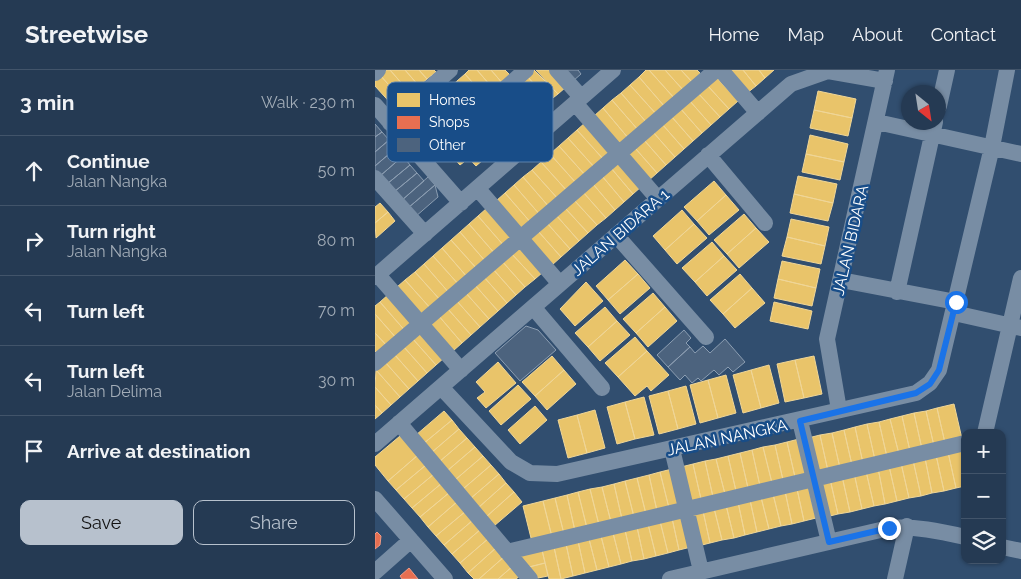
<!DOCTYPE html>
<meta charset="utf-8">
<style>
:root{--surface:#253a53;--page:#2d415a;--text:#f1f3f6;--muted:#a3adb8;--line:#42546a;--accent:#b7c1cd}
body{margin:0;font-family:Raleway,sans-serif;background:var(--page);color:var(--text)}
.controls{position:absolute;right:15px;bottom:15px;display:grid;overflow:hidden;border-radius:10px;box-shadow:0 1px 4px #0004}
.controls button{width:45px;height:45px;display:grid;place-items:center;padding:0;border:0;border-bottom:1px solid var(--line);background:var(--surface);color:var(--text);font:25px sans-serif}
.compass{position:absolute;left:526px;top:15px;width:45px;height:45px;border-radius:50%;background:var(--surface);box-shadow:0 1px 4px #0004;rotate:150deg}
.stop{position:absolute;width:15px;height:15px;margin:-11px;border:4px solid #1a73e8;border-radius:50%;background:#fff}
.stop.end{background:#1a73e8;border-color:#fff;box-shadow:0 1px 5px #0008}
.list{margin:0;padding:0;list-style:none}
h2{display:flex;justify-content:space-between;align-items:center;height:65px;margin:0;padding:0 20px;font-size:21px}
h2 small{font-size:16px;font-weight:400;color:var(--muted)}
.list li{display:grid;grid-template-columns:32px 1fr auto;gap:15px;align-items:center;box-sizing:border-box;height:70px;padding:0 20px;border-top:1px solid var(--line)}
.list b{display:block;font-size:19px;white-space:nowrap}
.list p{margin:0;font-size:16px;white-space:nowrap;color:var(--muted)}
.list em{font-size:16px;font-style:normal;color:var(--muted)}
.actions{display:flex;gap:10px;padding:15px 20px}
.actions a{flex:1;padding:11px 0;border:1px solid var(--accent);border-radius:10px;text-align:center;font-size:18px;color:var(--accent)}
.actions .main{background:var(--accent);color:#111}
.icon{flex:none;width:28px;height:28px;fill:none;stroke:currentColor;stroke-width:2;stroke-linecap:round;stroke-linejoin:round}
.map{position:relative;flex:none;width:646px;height:509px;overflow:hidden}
header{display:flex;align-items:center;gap:30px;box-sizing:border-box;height:70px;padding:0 25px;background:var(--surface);border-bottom:1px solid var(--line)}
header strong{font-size:24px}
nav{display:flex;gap:28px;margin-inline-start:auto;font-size:18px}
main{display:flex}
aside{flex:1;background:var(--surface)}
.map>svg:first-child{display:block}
.homes{fill:#e9c46a;stroke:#f0d697}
.shops{fill:#e76f51;stroke:#ee9a85}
.building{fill:#4c637e;stroke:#8c9eb2}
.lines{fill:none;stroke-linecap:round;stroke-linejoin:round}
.minor{stroke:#788da4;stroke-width:16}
.route{stroke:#1a73e8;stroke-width:6}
.labels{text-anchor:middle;stroke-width:5;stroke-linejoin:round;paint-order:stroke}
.street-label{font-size:16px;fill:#fff;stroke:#184d88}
.key{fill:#184d88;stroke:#5d82ac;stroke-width:1}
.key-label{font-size:14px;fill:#fff}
</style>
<header>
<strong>Streetwise</strong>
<nav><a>Home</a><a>Map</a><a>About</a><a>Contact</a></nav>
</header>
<main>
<aside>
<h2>3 min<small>Walk · 230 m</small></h2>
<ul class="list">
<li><svg class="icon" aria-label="ahead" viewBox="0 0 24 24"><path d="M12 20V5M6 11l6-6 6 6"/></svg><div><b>Continue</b><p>Jalan Nangka</p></div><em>50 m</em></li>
<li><svg class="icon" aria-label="right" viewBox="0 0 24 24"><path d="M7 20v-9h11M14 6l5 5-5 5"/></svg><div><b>Turn right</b><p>Jalan Nangka</p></div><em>80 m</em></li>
<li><svg class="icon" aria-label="left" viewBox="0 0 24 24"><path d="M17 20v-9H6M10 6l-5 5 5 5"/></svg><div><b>Turn left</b></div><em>70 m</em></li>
<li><svg class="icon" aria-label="left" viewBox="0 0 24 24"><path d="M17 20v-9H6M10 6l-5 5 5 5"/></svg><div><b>Turn left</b><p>Jalan Delima</p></div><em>30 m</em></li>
<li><svg class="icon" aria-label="arrive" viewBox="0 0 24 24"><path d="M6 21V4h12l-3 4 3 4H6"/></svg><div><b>Arrive at destination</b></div></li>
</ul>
<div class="actions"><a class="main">Save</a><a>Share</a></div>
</aside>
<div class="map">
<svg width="646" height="509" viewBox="0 0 646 509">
<rect width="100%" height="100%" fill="#314e6f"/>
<path class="homes" d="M12 0H15L36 24 28 31 5 5Z
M15 0H30L44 16 36 24Z
M30 0H44L52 9 44 16Z
M44 0H59L61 2 52 9Z
M94 0H102L121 22 112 29 90 4Z
M102 0H116L129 15 121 22Z
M116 0H130L137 7 129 15Z
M159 0 183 24 174 31 152 6Z
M161 0H176L191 17 183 24Z
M271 0H274L300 29 290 37 264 7Z
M274 0H290L309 21 300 29Z
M290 0H306L318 13 309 21Z
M306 0H322L327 5 318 13Z
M352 0H368L381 16 372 23Z
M368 0H384L390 8 381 16Z
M384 0H399L390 8Z
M90 4 112 29 104 36 82 11Z
M5 5 28 31 20 38 0 16V10Z
M152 6 174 31 166 39 144 13Z
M264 7 290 37 282 45 255 15Z
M341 7 363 31 354 39 332 15Z
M82 11 104 36 96 43 74 18Z
M255 15 282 45 272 53 246 23Z
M332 15 354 39 345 47 323 23Z
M443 21 481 29 477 48 439 40Z
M246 23 272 53 264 61 237 30Z
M323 23 345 47 336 55 314 30Z
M237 30 264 61 254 69 228 38Z
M314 30 336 55 327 63 305 38Z
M228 38 254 69 246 77 219 46Z
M305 38 327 63 318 71 296 46Z
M439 40 477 48 473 66 435 58Z
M296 46 318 71 309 79 287 54Z
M211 52 238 83 229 90 202 60Z
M287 54 309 79 300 87 278 62Z
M202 60 229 90 220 98 193 68Z
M278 62 300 87 291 95 269 70Z
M87 64 109 89 101 96 78 71Z
M435 65 473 74 469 92 431 84Z
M193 68 220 98 211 106 184 76Z
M269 70 291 95 282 103 260 78Z
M78 71 94 88 85 95 70 78Z
M184 76 211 106 202 114 175 84Z
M260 78 282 103 273 111 251 86Z
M175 84 202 114 193 122 166 92Z
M431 84 469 92 465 110 427 102Z
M245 90 267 116 258 124 236 98Z
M166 92 193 122 184 130 157 100Z
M236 98 258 124 249 132 227 106Z
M157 100 184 130 175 138 148 107Z
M227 106 249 132 240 140 218 114Z
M423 106 462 114 458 133 419 124Z
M148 107 175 138 166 146 139 115Z
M339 111 351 125 322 151 309 137Z
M218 114 240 140 231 148 208 122Z
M139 115 166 146 157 154 130 123Z
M208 122 231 148 222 155 199 130Z
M130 123 157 154 148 162 121 131Z
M419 124 458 133 453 151 415 143Z
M351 125 364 140 334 165 322 151Z
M199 130 222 155 213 163 190 138Z
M5 133 13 142 0 153V137Z
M112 138 139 169 130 177 103 146Z
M190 138 213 163 204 171 181 145Z
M307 140 319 154 290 180 278 166Z
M13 142 20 151 1 168 0 153Z
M369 144 381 158 352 184 339 170Z
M181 145 204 171 195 179 172 153Z
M103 146 130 177 121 185 94 154Z
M416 149 454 157 450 176 412 167Z
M172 153 195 179 186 187 163 161Z
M94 154 121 185 111 192 85 162Z
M319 154 332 168 302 194 290 180Z
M381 158 394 172 364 198 352 184Z
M163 161 186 187 177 195 154 169Z
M85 162 111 192 103 200 76 170Z
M412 167 450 176 446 194 407 186Z
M76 170 103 200 93 208 67 178Z
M337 172 349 186 320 212 307 198Z
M144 174 168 202 160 209 135 182Z
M67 178 93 208 85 216 58 186Z
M135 182 160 209 150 217 126 190Z
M58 186 85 216 75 224 49 194Z
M349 186 362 200 332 226 320 212Z
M126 190 150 217 141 225 117 198Z
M250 190 263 204 233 230 221 216Z
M407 191 445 199 441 218 403 209Z
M49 194 75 224 67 232 40 202Z
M117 198 141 225 132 233 108 206Z
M40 202 67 232 57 240 30 210Z
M263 204 275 218 245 244 233 230Z
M365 204 377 218 348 244 335 230Z
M108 206 132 233 123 241 99 214Z
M403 209 441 218 437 236 399 228Z
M30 210 57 240 49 248 22 217Z
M211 212 228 231 200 256 185 239Z
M99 214 123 241 114 249 90 222Z
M377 218 390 233 360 258 348 244Z
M90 222 114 249 105 257 81 230Z
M278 223 290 237 261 263 248 249Z
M14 224 41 255 32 263 5 232Z
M81 230 105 257 96 265 72 238Z
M5 232 32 263 23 270 0 244V236Z
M399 232 437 241 433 259 395 251Z
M230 237 242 251 213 277 200 263Z
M290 237 302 251 273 277 261 263Z
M72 238 96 265 87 273 63 245Z
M0 244 23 270 14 278 0 263Z
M63 245 87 273 78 281 54 253Z
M242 251 255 265 225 291 213 277Z
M46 260 70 287 61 295 37 268Z
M0 263 14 278 5 286 0 281Z
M260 267 272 281 243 307 230 293Z
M37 268 61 295 52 303 28 276Z
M28 276 52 303 43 311 19 284Z
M272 281 294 305 276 321 272 316 260 326 243 307Z
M19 284 43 311 34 319 10 292Z
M177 286 189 300 160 326 147 312Z
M439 286 447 324 429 328 420 290Z
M420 290 429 328 410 332 402 294Z
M10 292 34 319 25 327 1 300Z
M123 292 141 313 111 338 102 328 110 322 101 312Z
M394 295 404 333 386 338 376 300Z
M1 300 25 327 16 335 0 317Z
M189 300 201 314 172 340 160 326Z
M376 300 386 338 368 343 358 305Z
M351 305 361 343 343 348 333 310Z
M333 310 343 348 325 353 315 315Z
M143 315 156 329 126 355 114 341Z
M311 316 321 354 303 359 293 321Z
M0 317 16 335 7 343 0 335Z
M293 321 303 359 284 364 274 326Z
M269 327 279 365 260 369 250 332Z
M250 332 260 369 242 374 232 337Z
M579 334 587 369 570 373 562 338Z
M0 335 7 343 0 349Z
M160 336 172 350 145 374 133 360Z
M562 338 570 373 559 376 551 341Z
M220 340 230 378 212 383 202 345Z
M69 341 77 350 48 374 41 365Z
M551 341 559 376 547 379 539 343Z
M539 343 547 379 535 381 527 346Z
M202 345 212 383 193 388 183 350Z
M527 346 535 381 524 384 515 349Z
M515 349 524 384 512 387 504 352Z
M77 350 84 359 56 383 48 374Z
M504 352 512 387 500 390 492 354Z
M492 354 500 390 488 393 480 357Z
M480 357 488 393 477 395 469 360Z
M84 359 92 368 64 392 56 383Z
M469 360 477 395 465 398 457 363Z
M457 363 465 398 453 401 445 365Z
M445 365 453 401 442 404 433 368Z
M25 366 43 385 13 411 0 395V387Z
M92 368 100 377 72 401 64 392Z
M424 369 432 405 420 407 412 372Z
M412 372 420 407 408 410 400 375Z
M400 375 408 410 397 413 388 377Z
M100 377 108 386 80 410 72 401Z
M388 377 397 413 385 416 377 380Z
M377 380 385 416 373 418 365 383Z
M590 381V416L581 418 573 382Z
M573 382 581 418 569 421 561 385Z
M365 383 373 418 361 421 353 386Z
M43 385 51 395 21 420 13 411Z
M561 385 569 421 557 423 550 388Z
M108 386 116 395 88 419 80 410Z
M353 386 361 421 350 424 341 389Z
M550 388 557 423 546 426 538 390Z
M341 389 350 424 338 427 330 391Z
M538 390 546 426 534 428 526 393Z
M330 391 338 427 326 429 318 394Z
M526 393 534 428 522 431 514 396Z
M318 394 326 429 314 432 306 397Z
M51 395 59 404 29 429 21 420Z
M116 395 124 404 95 429 88 419Z
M514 396 522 431 510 434 503 398Z
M503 398 510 434 499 436 491 401Z
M297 399 306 435 294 438 285 402Z
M491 401 499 436 487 439 479 403Z
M285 402 294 438 282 441 274 405Z
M479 403 487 439 475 442 467 406Z
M59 404 67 413 37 438 29 429Z
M124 404 131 413 103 438 95 429Z
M274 405 282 441 271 444 262 408Z
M467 406 475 442 463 444 455 409Z
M262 408 271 444 259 447 250 411Z
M455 409 463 444 451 447 444 411Z
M250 411 259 447 247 449 239 414Z
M67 413 75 422 45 447 37 438Z
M131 413 139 422 111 447 103 438Z
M239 414 247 449 236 452 227 417Z
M433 416 441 448 429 451 422 419Z
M227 417 236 452 224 455 215 419Z
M215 419 224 455 212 458 203 422Z
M422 419 429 451 417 454 410 421Z
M410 421 417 454 406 456 398 424Z
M75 422 83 431 53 457 45 447Z
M139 422 147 432 119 456 111 447Z
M203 422 212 458 200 461 192 425Z
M398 424 406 456 394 459 386 427Z
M192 425 200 461 189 464 180 428Z
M386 427 394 459 382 462 375 430Z
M180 428 189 464 177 467 168 431Z
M375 430 382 462 370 465 363 432Z
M83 431 91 441 61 466 53 457Z
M168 431 177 467 157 472 148 436Z
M363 432 370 465 359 468 351 435Z
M351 435 359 468 347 470 339 438Z
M339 438 347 470 335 473 328 441Z
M91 441 98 450 69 475 61 466Z
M328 441 335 473 323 476 316 444Z
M309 446 316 477 304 480 297 448Z
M297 448 304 480 293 483 285 451Z
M98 450 106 459 77 484 69 475Z
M285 451 293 483 281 486 273 454Z
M273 454 281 486 269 489 262 457Z
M262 457 269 489 257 491 250 460Z
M106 459 114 468 85 493 77 484Z
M250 460 257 491 246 494 238 463Z
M238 463 246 494 234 497 226 466Z
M226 466 234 497 222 500 214 469Z
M114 468 122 477 93 503 85 493Z
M214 469 222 500 210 503 203 471Z
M203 471 210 503 198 506 191 474Z
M191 474 198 506 186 509 179 477Z
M122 477 130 486 104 509H99L93 503Z
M179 477 186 509H174L167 480Z
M167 480 170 493 154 497 144 485Z
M130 486 138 496 123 509H104Z
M170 493 173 506 163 508 154 497Z
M138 496 146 505 141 509H123Z"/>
<path class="shops" d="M2 462 6 466 5 475 0 479V464Z
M34 498 43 509H27L25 506Z"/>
<path class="building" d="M188 0H203L206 4 198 11Z
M0 54 7 62 0 67Z
M7 62 14 70 0 82V67Z
M14 70 21 78 0 96V82Z
M21 78 28 86 5 106 0 100V96Z
M28 86 35 95 12 114 5 106Z
M35 95 42 103 19 122 12 114Z
M42 103 49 111 26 131 19 122Z
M53 107 60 115 33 138 26 131Z
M60 115 63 127 40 147 33 138Z
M151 256 163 260 181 280 145 311 120 283Z
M309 260 316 268 311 273 315 277 293 297 282 285Z
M350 269 370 292 358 302 353 297 344 305 339 300 326 311 323 308 317 313 310 305 305 310 293 297 315 277 320 283 328 276 335 283Z"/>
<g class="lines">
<path class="minor" d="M182 0 206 27
M346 0 383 43
M0 3 3 0
M200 33 283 129
M0 35 86 133
M564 36 572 0
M502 52 646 84
M15 53 75 0
M333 85 390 153
M49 90 151 0
M0 108 50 164
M103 119 185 214
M241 165 331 267
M3 205 86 300
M0 207 238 0
M466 210 581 232
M522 222 560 52
M158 237 227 318
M579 243 646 258
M0 293 341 0
M66 317 136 392 155 403 182 404 541 323 555 313 564 300 617 77 632 0
M464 340 452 269 512 0
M425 351 454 472
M24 353 155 509
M610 363 646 208
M0 374 416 14 453 1 510 11
M297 379 326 501
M0 429 70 509
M627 477 646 481
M132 482 590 373
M0 502 36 470
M295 509 514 458C540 456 564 461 590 467
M520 509 532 456"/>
</g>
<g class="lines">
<path class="route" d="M514 458 454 472 425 351 541 323 555 314 564 300 581 232"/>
</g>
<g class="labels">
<g class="street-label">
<text transform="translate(245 162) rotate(-41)" y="6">JALAN BIDARA 1</text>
<text transform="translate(475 170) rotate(-77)" y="6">JALAN BIDARA</text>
<text transform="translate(352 367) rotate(-12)" y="6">JALAN NANGKA</text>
</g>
</g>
<rect x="12" y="12" width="166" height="80" rx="8" class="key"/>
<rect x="22" y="23" width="23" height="14" fill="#e9c46a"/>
<rect x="22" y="46" width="23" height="13" fill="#e76f51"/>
<rect x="22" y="68" width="23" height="14" fill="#4c637e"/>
<g class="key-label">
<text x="54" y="35">Homes</text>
<text x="54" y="57">Shops</text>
<text x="54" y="80">Other</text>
</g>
</svg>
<div class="controls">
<button>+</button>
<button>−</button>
<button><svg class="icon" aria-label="layers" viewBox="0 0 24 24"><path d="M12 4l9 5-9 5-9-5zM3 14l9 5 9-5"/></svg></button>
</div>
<svg class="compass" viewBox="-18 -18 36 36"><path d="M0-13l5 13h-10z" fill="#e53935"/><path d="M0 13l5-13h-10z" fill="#a3adb8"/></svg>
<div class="stop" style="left:581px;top:232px"></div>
<div class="stop end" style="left:514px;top:458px"></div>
</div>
</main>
